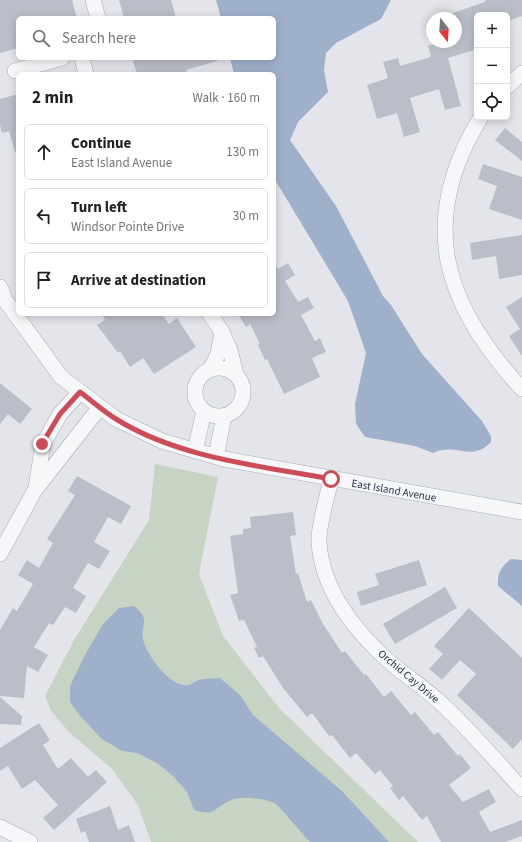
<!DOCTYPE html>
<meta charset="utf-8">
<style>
:root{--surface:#fff;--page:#f2f2f2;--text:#222;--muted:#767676;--line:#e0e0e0}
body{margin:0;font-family:"Source Sans 3",sans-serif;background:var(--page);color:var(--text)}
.controls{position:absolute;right:12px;top:12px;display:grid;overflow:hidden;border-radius:6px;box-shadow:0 2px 10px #0003}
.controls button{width:36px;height:36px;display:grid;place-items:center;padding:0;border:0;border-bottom:1px solid var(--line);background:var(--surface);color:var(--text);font:20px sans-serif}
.compass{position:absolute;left:426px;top:12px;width:36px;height:36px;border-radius:50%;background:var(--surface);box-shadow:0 2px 10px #0003;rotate:163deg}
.stop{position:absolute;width:12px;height:12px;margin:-9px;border:3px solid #cc4c57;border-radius:50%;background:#fff}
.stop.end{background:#cc4c57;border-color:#fff;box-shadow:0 1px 4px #0008}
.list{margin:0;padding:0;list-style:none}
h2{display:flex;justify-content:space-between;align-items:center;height:52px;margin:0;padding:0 16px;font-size:17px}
h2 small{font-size:13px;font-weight:400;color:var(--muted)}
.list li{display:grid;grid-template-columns:26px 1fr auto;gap:12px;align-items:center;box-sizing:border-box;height:56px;margin:0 8px 8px;padding:0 8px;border:1px solid var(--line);border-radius:6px}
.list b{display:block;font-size:15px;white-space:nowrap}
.list p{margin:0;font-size:13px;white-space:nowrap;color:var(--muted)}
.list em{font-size:13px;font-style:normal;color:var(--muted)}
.icon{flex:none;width:22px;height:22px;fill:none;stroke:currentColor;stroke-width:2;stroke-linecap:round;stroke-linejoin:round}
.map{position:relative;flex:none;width:522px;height:842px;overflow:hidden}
.search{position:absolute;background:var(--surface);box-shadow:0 2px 10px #0003;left:16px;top:16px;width:260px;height:44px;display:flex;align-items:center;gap:10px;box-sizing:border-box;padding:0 14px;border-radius:6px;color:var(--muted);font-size:15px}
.panel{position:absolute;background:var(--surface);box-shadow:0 2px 10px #0003;left:16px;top:72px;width:260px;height:244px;border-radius:6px}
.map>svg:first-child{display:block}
.green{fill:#c7d4c4}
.water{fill:#9fb1ca}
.building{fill:#babec8}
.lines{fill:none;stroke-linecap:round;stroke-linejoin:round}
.street-casing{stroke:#a8acb5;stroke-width:16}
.street{stroke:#f6f7f9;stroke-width:15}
.route{stroke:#cc4c57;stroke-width:5}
.labels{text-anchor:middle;stroke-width:3;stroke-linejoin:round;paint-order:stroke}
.street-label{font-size:11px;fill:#2b3243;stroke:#f3f5f8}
</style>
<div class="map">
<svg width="522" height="842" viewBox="0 0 522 842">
<rect width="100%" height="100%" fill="#e3e5eb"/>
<path class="green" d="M155 464 218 477 199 574 223 636 280 709 418 842H151L138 805 112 769 69 732 51 711 45 696 74 640 149 520Z"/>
<path class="water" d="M216 0H391L381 19 336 43 326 53 324 70 328 92 298 122 290 140 336 206 383 296 391 305 422 354 482 421 491 436V442C471 463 457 442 433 453L415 446 365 437 356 424 355 404 366 353 348 301 274 178V74H234L230 58H274V18H221Z
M511 559 522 560V606L498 586C497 573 501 567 511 559Z
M134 606C152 620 140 624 143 639 146 654 170 688 188 685 191 685 195 681 199 680 205 678 213 679 220 678L240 695 253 715 342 791 389 842H310C303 835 280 806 274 803 263 798 241 796 231 800 214 808 214 817 194 810L187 792 173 776 157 763 137 753 122 751 102 739 80 716 70 702V686L85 655 103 624 119 608Z"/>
<path class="building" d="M0 0H72L77 18H18V48L0 53Z
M119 0H171L176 18H124Z
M485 0H522V16L507 21V15H477V49L448 58 461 106 445 110 439 89 410 98 420 132 404 137 397 113 377 119 367 85 388 78 383 62 398 58 400 66 431 57 428 46 443 42H456V15H453V13L485 2Z
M132 58H217V61L186 70 187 74H137Z
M18 94V151L15 152 9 131 2 133 0 125V99Z
M505 128 522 142V161L495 140Z
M483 164 522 177V220L489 209 497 186 478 179Z
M522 235V275L499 279 496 256 472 260 470 243Z
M274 262 278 269 288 263 295 275 285 281 298 302 308 297 314 308 301 315 315 341 320 338 326 352 312 358 320 377 284 394 267 359 265 360 258 345 260 344 250 324 246 327 238 314H274Z
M522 297V356L509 336 520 329 506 307Z
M102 314H162L169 324 177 318 196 347 154 374 143 358 130 367 120 351 118 353 97 325 105 320Z
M0 383 32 409 20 424 8 414 0 424Z
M77 476 131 506 121 524 108 517 94 542 110 551 99 569 88 563 73 588 86 596 76 613 65 607 53 625 49 623 34 647 48 655 38 672 27 666 24 698 0 696V630L13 608 17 611 33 584 18 575 27 560 39 568 53 543 47 539 75 495 68 491Z
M293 512 296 535 290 536 296 574 298 573 307 602 311 600 323 624 342 653 345 651 364 675 366 674 384 697 391 691 411 715 415 712 434 735 438 732 458 756 460 754 471 768 449 785 463 802 489 789 496 802 479 812 490 832 522 820V836L505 842H441L427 816 422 820 403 796 399 800 390 788 393 786 380 770 375 774 356 753 350 758 332 735 329 736 312 713 307 717 283 688 263 656 259 658 254 648 257 647 244 620 239 621 230 595 238 593 230 536 243 534V529L251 528 250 517Z
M419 560 427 585 361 606 357 592 379 585 375 574Z
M445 587 457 608 395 644 383 624Z
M469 608 522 658V739L513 749 457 695 476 674 460 660 442 680 429 669 443 654 434 646Z
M0 697 22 716 21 725 0 724Z
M39 723 50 740 43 745 58 769 71 758 88 777 96 770 107 782 54 830 43 818 58 805 35 780 22 789 8 766 0 771V748Z
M110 806 118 830 129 825 135 842H89L85 831 81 833 76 819Z"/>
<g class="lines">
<g class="street-casing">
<path id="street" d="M93 0 98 18
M82 58 86 74
M15 71 62 58
M507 87 522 73
M481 117C417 221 443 304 522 389
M0 287 5 300 61 377 116 419 162 441 224 459 522 512
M210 314 222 332 218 354 211 368
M222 332 230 350 236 374
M195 392a24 24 0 1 1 48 0a24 24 0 1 1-48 0Z
M195 451 204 411
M216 457 224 416
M331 479C328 494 318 527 319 541 321 589 356 633 391 663 408 678 427 689 443 705 471 731 496 761 522 789
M36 487 43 444 60 414 80 392
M0 554 35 490 100 407
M0 827 30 842"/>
</g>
<use href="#street" class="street"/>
</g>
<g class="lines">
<path class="route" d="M42 444 60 414 80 392C92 401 103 411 116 419 178 458 261 466 331 479"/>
</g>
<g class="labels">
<g class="street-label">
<text transform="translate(394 490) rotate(10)" y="4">East Island Avenue</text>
<text transform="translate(409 676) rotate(40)" y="4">Orchid Cay Drive</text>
</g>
</g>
</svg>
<div class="controls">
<button>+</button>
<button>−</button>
<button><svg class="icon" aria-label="locate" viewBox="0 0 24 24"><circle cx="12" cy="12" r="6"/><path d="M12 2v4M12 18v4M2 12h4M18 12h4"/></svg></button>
</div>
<svg class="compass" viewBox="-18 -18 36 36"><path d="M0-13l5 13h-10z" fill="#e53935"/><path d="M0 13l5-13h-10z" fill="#767676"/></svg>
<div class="stop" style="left:331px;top:479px"></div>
<div class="stop end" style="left:42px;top:444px"></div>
<div class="search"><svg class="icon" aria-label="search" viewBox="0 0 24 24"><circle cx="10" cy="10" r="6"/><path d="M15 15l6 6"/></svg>Search here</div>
<section class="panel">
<h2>2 min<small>Walk · 160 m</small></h2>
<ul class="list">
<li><svg class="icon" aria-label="ahead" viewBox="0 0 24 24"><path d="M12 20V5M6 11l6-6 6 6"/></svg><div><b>Continue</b><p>East Island Avenue</p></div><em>130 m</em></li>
<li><svg class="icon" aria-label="left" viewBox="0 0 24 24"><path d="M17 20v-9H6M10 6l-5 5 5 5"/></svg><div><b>Turn left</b><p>Windsor Pointe Drive</p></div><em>30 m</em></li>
<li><svg class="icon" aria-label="arrive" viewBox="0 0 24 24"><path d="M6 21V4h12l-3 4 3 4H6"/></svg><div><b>Arrive at destination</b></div></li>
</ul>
</section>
</div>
